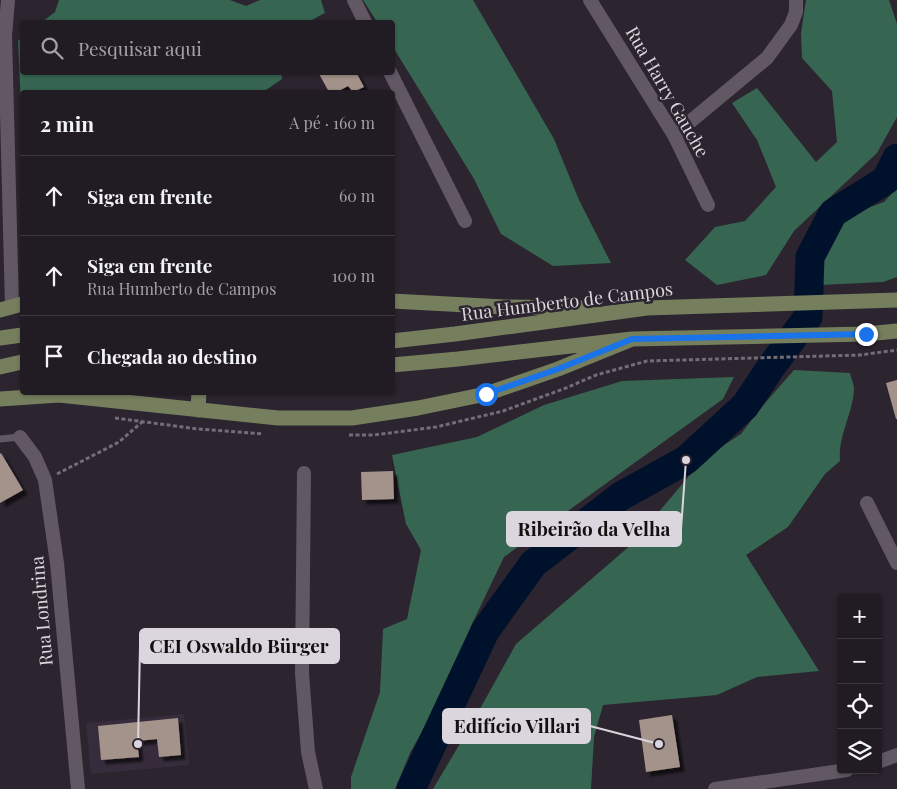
<!DOCTYPE html>
<html lang="pt">
<meta charset="utf-8">
<style>
:root{--surface:#211b23;--page:#29242b;--text:#f1f3f6;--muted:#a2a1a6;--line:#3e3941}
body{margin:0;font-family:"Playfair Display",serif;background:var(--page);color:var(--text)}
.controls{position:absolute;right:15px;bottom:15px;display:grid;overflow:hidden;border-radius:5px;box-shadow:0 1px 4px #0004}
.controls button{width:45px;height:45px;display:grid;place-items:center;padding:0;border:0;border-bottom:1px solid var(--line);background:var(--surface);color:var(--text);font:25px sans-serif}
.stop{position:absolute;width:15px;height:15px;margin:-11px;border:4px solid #1a73e8;border-radius:50%;background:#fff}
.stop.end{background:#1a73e8;border-color:#fff;box-shadow:0 1px 5px #0008}
.list{margin:0;padding:0;list-style:none}
h2{display:flex;justify-content:space-between;align-items:center;height:65px;margin:0;padding:0 20px;font-size:21px}
h2 small{font-size:16px;font-weight:400;color:var(--muted)}
.list li{display:grid;grid-template-columns:32px 1fr auto;gap:15px;align-items:center;box-sizing:border-box;height:80px;padding:0 20px;border-top:1px solid var(--line)}
.list b{display:block;font-size:19px;white-space:nowrap}
.list p{margin:0;font-size:16px;white-space:nowrap;color:var(--muted)}
.list em{font-size:16px;font-style:normal;color:var(--muted)}
.icon{flex:none;width:28px;height:28px;fill:none;stroke:currentColor;stroke-width:2;stroke-linecap:round;stroke-linejoin:round}
.map{position:relative;flex:none;width:897px;height:789px;overflow:hidden}
.search{position:absolute;background:var(--surface);box-shadow:0 1px 4px #0004;left:20px;top:20px;width:375px;height:55px;display:flex;align-items:center;gap:12px;box-sizing:border-box;padding:0 18px;border-radius:5px;color:var(--muted);font-size:19px}
.panel{position:absolute;background:var(--surface);box-shadow:0 1px 4px #0004;left:20px;top:90px;width:375px;height:305px;border-radius:5px}
.map>svg:first-child{display:block}
.built{fill:#372c3c}
.forest{fill:#366651}
.lines{fill:none;stroke-linecap:round;stroke-linejoin:round}
.river{stroke:#00112b;stroke-width:29}
.building{fill:#a3938b;filter:url(#shadow)}
.path{stroke:#746d77;stroke-width:3;stroke-dasharray:4 2.5;stroke-linecap:butt}
.service{stroke:#615864;stroke-width:7}
.minor{stroke:#615864;stroke-width:14}
.primary{stroke:#757f5e;stroke-width:15}
.route{stroke:#1a73e8;stroke-width:6}
.labels{text-anchor:middle;stroke-width:5;stroke-linejoin:round;paint-order:stroke}
.street-label{font-size:18px;fill:#dbd6dd;stroke:#2c242f}
.leader{fill:none;stroke:#dbd6dd;stroke-width:2}
.callout-dot{fill:#dbd6dd;stroke:#2c242f;stroke-width:2}
.callout{fill:#dbd6dd;stroke:#dbd6dd;stroke-width:2}
.callout-label{font-size:19px;text-anchor:middle;font-weight:bold;fill:#111}
</style>
<div class="map">
<svg width="897" height="789" viewBox="0 0 897 789">
<defs>
<filter id="shadow"><feDropShadow dx="4.5" dy="4.5" stdDeviation="1" flood-color="#0009"/></filter>
</defs>
<rect width="100%" height="100%" fill="#2c242f"/>
<path class="built" d="M184 714 189 765 91 774 86 723Z"/>
<path class="forest" d="M59 0H230L246 6 260 0H321L325 13 308 22H42L55 12Z
M363 0H473L554 139 579 200 611 263 553 266 501 234 474 179 393 47 392 22H377Z
M806 0H889L897 24V117L877 153 794 231 766 275 717 285 685 260 715 227 745 221 776 187 757 140 732 103 757 88 816 162 837 142 832 91 802 58 801 33Z
M22 37V72H281L282 79 263 92H22V126L18 41Z
M897 188V277L883 282 820 285V271L830 240 851 214 884 202Z
M794 370 850 373C851 378 854 384 854 389 853 414 838 435 840 461L825 474 788 527 746 555 819 671 757 677 717 695 603 705 594 737 591 789H433L471 725 516 644 632 544 689 476 715 451 741 434 759 410Z
M734 377 723 399 504 557 472 624 447 687 410 753 395 789H351V777L380 692 383 629 407 619 421 550 406 524 392 455 477 437 544 405 622 381Z"/>
<g class="lines">
<path class="river" d="M411 789 485 631 533 564 621 496 686 460 745 406 771 367 808 317 810 257 833 213 886 180 897 158"/>
</g>
<path class="building" d="M318 72H356L364 87 353 92 348 86 337 92H329Z
M897 380V419H896L886 383Z
M1 453 23 490 0 503V454Z
M393 471 394 499 362 500 361 472Z
M672 715 680 767 646 772 639 720Z
M178 718 181 755 159 757 157 739 137 741 139 757 101 760 98 726Z"/>
<g class="lines">
<path class="path" d="M115 418 198 429 263 434
M349 435H374L436 427 503 411 566 388 596 375 647 361 860 355 897 350
M57 474 119 442 142 422"/>
<path class="service" d="M0 439 20 437"/>
<path class="minor" d="M8 0 5 36 12 306
M354 0 365 22
M590 0 674 135 708 205
M390 72 465 221
M674 135 767 58 791 25 796 12V0
M20 437 35 457 45 480 57 563 78 789
M304 473 302 673 308 752 316 789
M867 503 897 563
M878 762 897 755
M715 789 847 770"/>
<path class="primary" d="M392 301 504 307 588 308
M0 310 22 304
M0 338 22 335
M392 341 455 334 647 308 897 300
M392 365 458 359 632 339 866 334 897 331
M0 367 22 362
M0 399 59 395 278 418H352L418 408 486 394 558 369 632 339
M198 410 199 392"/>
</g>
<g class="lines">
<path class="route" d="M486 394 558 369 632 339 866 334"/>
</g>
<g class="labels">
<g class="street-label">
<text transform="translate(667 92) rotate(60)" y="6">Rua Harry Gauche</text>
<text transform="translate(567 302) rotate(-7)" y="6">Rua Humberto de Campos</text>
<text transform="translate(42 611) rotate(-95)" y="6">Rua Londrina</text>
</g>
</g>
<path class="leader" d="M686 460L681 529M138 744L140 646M659 744L590 726"/>
<g class="callout-dot">
<circle cx="686" cy="460" r="5"/>
<circle cx="138" cy="744" r="5"/>
<circle cx="659" cy="744" r="5"/>
</g>
<g class="callout">
<rect x="507" y="512" width="174" height="34" rx="5"/>
<rect x="140" y="629" width="199" height="34" rx="5"/>
<rect x="443" y="709" width="147" height="34" rx="5"/>
</g>
<g class="callout-label">
<text x="594" y="536">Ribeirão da Velha</text>
<text x="239" y="653">CEI Oswaldo Bürger</text>
<text x="517" y="733">Edifício Villari</text>
</g>
</svg>
<div class="controls">
<button>+</button>
<button>−</button>
<button><svg class="icon" aria-label="locate" viewBox="0 0 24 24"><circle cx="12" cy="12" r="6"/><path d="M12 2v4M12 18v4M2 12h4M18 12h4"/></svg></button>
<button><svg class="icon" aria-label="layers" viewBox="0 0 24 24"><path d="M12 4l9 5-9 5-9-5zM3 14l9 5 9-5"/></svg></button>
</div>
<div class="stop" style="left:486px;top:394px"></div>
<div class="stop end" style="left:866px;top:334px"></div>
<div class="search"><svg class="icon" aria-label="search" viewBox="0 0 24 24"><circle cx="10" cy="10" r="6"/><path d="M15 15l6 6"/></svg>Pesquisar aqui</div>
<section class="panel">
<h2>2 min<small>A pé · 160 m</small></h2>
<ul class="list">
<li><svg class="icon" aria-label="ahead" viewBox="0 0 24 24"><path d="M12 20V5M6 11l6-6 6 6"/></svg><div><b>Siga em frente</b></div><em>60 m</em></li>
<li><svg class="icon" aria-label="ahead" viewBox="0 0 24 24"><path d="M12 20V5M6 11l6-6 6 6"/></svg><div><b>Siga em frente</b><p>Rua Humberto de Campos</p></div><em>100 m</em></li>
<li><svg class="icon" aria-label="arrive" viewBox="0 0 24 24"><path d="M6 21V4h12l-3 4 3 4H6"/></svg><div><b>Chegada ao destino</b></div></li>
</ul>
</section>
</div>
